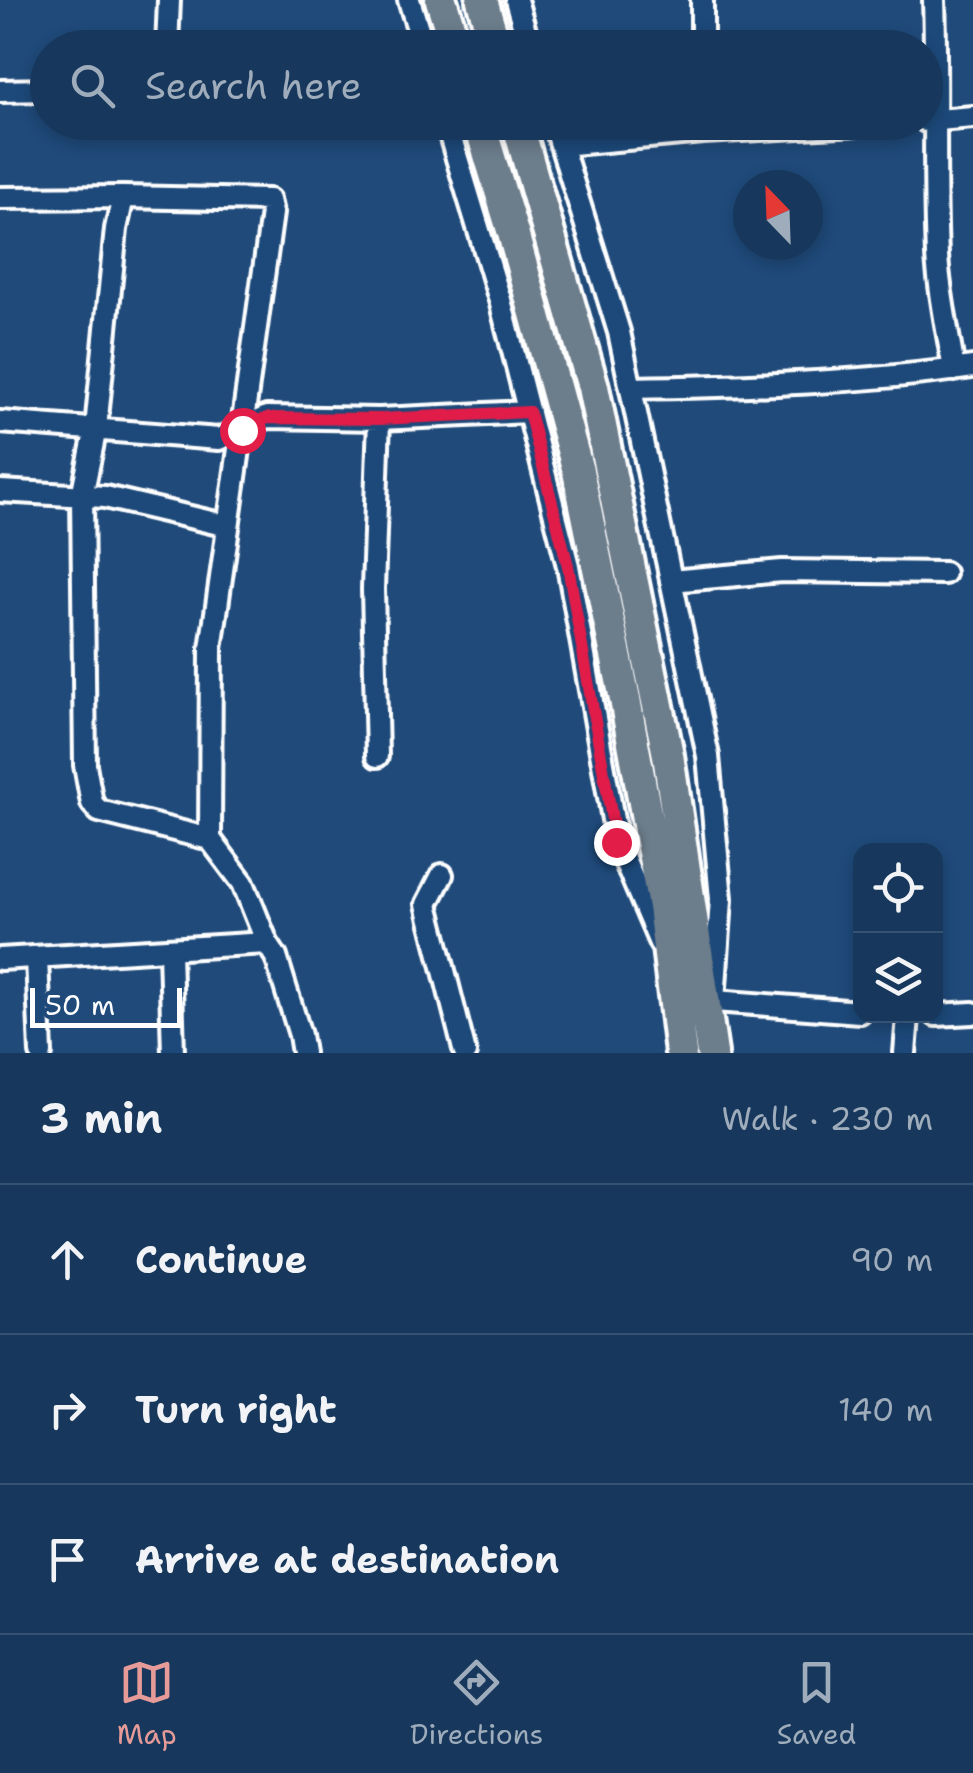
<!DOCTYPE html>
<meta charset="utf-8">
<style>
:root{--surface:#17385c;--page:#203f62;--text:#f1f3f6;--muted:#9eacbb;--line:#365272;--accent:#e69b98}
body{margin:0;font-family:"Shantell Sans",sans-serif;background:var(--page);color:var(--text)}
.controls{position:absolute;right:30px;bottom:30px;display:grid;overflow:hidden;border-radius:20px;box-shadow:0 5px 15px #0003}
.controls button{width:90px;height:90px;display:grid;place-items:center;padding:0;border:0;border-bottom:2px solid var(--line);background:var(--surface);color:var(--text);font:50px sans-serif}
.compass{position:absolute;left:733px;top:170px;width:90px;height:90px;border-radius:50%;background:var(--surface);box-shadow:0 5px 15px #0003;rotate:337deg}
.scale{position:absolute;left:30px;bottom:25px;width:152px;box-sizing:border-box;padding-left:10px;border:5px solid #fff;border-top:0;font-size:28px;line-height:35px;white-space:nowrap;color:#fff;-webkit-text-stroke:8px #1f4a7a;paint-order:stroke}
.stop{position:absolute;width:30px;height:30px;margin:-22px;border:8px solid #e11d48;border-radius:50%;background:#fff}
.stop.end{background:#e11d48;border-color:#fff;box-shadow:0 2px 10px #0008}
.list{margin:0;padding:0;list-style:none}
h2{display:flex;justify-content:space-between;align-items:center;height:130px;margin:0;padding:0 40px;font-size:42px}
h2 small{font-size:32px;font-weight:400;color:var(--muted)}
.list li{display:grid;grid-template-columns:65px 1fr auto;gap:30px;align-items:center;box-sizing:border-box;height:150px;padding:0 40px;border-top:2px solid var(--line)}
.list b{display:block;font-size:38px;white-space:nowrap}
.list em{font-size:32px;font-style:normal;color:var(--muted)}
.icon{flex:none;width:55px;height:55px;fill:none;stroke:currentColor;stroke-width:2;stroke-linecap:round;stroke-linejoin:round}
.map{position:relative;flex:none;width:973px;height:1053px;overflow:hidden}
.search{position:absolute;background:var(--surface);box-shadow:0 5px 15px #0003;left:30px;right:30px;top:30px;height:110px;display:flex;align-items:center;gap:25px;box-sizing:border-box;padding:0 35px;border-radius:55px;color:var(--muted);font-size:38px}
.sheet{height:580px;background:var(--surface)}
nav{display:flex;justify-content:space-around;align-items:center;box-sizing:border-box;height:140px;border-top:2px solid var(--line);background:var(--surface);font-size:28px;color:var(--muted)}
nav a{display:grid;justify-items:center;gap:5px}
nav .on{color:var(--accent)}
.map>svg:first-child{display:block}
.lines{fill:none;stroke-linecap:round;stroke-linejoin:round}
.minor-casing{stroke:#fff;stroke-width:28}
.highway-casing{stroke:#fff;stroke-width:38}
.minor{stroke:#1f4a7a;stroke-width:20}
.highway{stroke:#6c7d8b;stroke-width:30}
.route{stroke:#e11d48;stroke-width:12}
</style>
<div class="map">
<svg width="973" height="1053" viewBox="0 0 973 1053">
<rect width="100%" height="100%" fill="#1f4a7a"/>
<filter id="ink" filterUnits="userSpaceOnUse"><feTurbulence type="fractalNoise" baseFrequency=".01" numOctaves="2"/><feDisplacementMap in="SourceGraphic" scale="20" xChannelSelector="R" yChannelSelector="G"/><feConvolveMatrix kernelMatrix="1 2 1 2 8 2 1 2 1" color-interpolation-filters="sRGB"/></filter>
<g filter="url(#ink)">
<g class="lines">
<g class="minor-casing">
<path id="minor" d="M409 0 424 48
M516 0 530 48
M702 0V48
M934 0C937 85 933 170 937 255 939 293 948 332 954 370
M167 48 169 0
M0 91 48 90
M926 121 973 117
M446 122 500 300 568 566 617 842 660 943
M554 122 619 332 708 756 721 899 714 1001
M561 145 703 132 899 122
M0 198 123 197 269 200 272 213 211 649 210 839 99 811 92 803 85 765 82 496 96 428 116 229 123 197
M631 388C745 386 860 383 973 367
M0 422 219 439 267 417 379 419 529 412
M0 491 105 497 228 526
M671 581 782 571 944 573
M377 756 373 589 379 419
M210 839 243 883 267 943 276 957 300 1035 303 1053
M442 875 427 904 465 1053
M170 951 173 1053
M37 958 41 1053
M0 959 267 943
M714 1001 860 1012
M936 1015 973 1013
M905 1053 908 1016"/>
</g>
<g class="highway-casing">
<path id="highway" d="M441 0 456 48
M482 0 496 48
M479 122 513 233 578 471 625 699 663 906 681 1053
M517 122 593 387 668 755 712 1053"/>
</g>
<use href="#minor" class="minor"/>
<use href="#highway" class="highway"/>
</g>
</g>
<g class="lines" filter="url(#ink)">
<path class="route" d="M242 430 267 418 379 419 529 412 568 566 616 842"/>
</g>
</svg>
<div class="controls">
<button><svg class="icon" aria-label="locate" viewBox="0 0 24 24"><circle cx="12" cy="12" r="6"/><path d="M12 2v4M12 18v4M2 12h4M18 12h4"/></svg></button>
<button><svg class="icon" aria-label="layers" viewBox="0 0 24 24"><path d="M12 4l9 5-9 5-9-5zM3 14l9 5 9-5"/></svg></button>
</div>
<svg class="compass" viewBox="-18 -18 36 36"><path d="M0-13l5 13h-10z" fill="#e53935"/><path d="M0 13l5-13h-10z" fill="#9eacbb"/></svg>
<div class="scale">50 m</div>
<div class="stop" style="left:242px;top:430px"></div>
<div class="stop end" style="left:616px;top:842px"></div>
<div class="search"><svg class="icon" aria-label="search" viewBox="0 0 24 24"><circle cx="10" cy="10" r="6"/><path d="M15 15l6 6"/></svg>Search here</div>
</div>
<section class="sheet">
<h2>3 min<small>Walk · 230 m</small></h2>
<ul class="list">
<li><svg class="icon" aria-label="ahead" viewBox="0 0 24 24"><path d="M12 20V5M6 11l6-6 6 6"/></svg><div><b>Continue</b></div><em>90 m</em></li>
<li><svg class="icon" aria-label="right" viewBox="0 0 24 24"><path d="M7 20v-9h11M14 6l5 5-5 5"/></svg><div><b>Turn right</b></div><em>140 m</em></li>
<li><svg class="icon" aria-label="arrive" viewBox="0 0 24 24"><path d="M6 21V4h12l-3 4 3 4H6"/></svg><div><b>Arrive at destination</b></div></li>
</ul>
</section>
<nav>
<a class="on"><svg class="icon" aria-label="map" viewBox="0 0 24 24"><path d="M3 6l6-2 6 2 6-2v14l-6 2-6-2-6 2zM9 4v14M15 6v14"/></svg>Map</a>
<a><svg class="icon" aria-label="directions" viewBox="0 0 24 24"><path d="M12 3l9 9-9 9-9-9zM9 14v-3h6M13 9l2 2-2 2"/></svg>Directions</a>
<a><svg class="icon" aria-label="saved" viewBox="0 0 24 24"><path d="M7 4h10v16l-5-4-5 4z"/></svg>Saved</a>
</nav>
